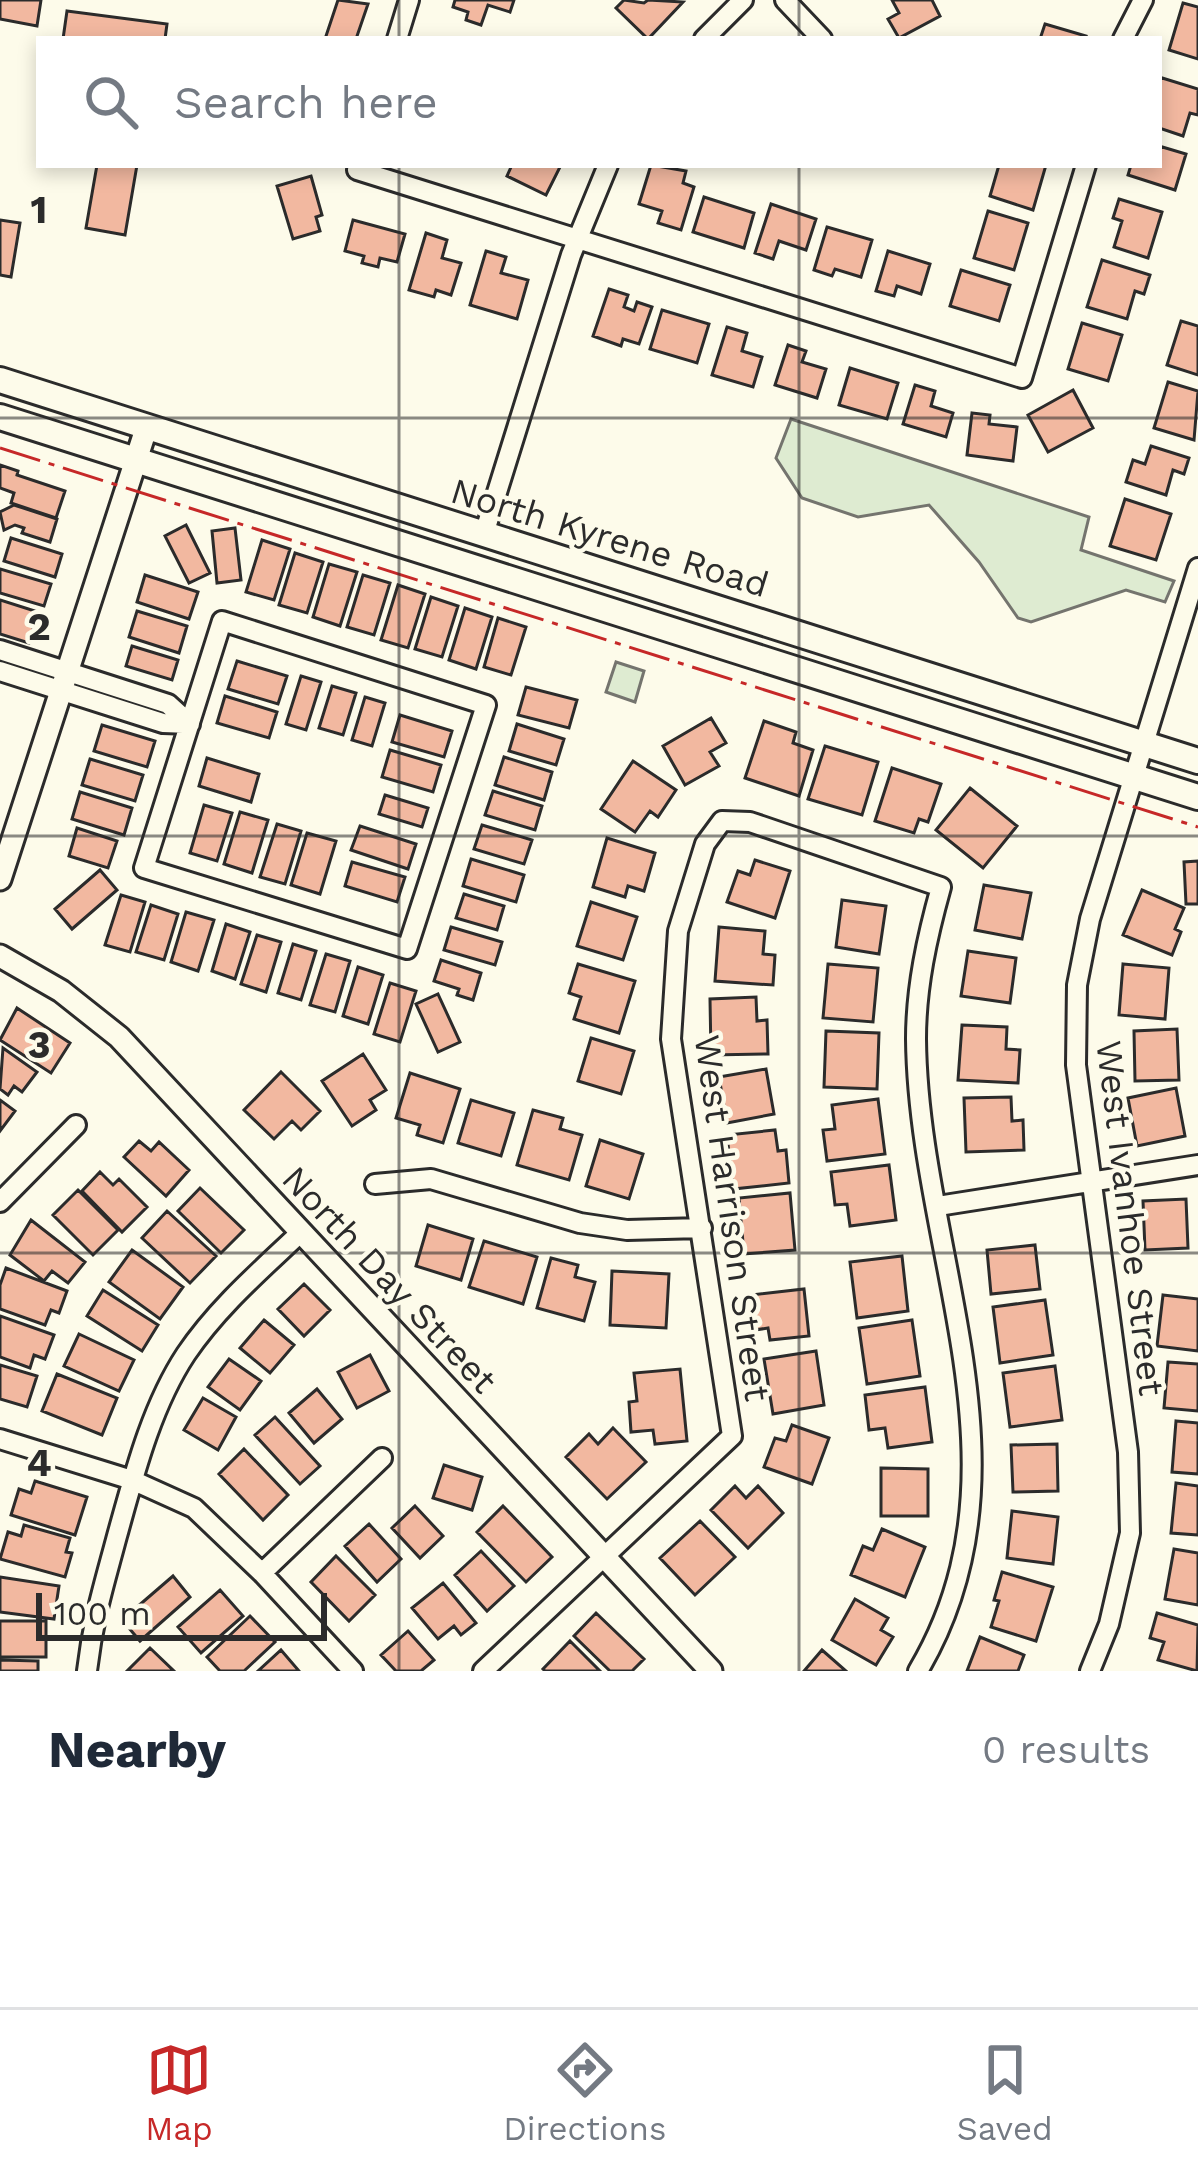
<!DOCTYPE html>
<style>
:root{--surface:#fff;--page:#f2f2f3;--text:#1f2937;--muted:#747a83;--line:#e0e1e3;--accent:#c62828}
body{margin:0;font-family:"Work Sans",sans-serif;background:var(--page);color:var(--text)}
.scale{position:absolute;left:36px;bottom:30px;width:291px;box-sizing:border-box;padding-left:12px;border:6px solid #2b2b2b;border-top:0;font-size:33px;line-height:42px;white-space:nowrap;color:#2b2b2b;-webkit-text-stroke:9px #fdfbea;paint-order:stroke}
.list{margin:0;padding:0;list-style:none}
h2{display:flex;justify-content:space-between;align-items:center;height:156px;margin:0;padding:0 48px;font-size:51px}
h2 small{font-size:39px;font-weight:400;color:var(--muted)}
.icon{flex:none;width:66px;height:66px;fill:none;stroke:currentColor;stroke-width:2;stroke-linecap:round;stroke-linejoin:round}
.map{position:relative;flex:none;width:1198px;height:1671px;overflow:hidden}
.search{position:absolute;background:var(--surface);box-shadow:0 6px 18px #0003;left:36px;right:36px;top:36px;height:132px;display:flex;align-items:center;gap:30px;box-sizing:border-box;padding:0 42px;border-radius:0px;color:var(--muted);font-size:45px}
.sheet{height:336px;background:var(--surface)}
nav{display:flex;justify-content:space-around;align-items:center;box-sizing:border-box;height:168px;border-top:3px solid var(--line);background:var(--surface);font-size:33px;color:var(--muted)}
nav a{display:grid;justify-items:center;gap:6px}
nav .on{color:var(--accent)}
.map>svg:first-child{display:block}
.green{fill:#deebd1;stroke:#74746e;stroke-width:3}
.building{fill:#f2b8a0;stroke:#2b2b2b;stroke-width:3}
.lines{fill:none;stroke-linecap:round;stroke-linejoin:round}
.minor-casing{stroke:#2b2b2b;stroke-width:24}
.tertiary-casing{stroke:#2b2b2b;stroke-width:27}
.secondary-casing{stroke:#2b2b2b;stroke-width:30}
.minor{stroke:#fdfbea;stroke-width:18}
.tertiary{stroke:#fdfbea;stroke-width:21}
.secondary{stroke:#fdfbea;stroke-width:24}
.power{stroke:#c62828;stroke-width:3;stroke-dasharray:42 9 6 9;stroke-linecap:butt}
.grid{fill:none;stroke:#2b2b2b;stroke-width:3;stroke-opacity:0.55}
.labels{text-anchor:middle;stroke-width:9;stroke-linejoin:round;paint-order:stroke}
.street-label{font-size:36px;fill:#2b2b2b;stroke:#fdfbea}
.grid-label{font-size:39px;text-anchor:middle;font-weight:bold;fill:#2b2b2b;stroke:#fdfbea;stroke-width:9;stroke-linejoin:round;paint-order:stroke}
</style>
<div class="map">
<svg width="1198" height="1671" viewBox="0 0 1198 1671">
<rect width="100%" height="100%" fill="#fdfbea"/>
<path class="green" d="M791 419 1089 517 1081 550 1174 581 1165 602 1126 590 1031 622 1018 618 979 562 929 505 858 517 802 498 776 458Z
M616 662 644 671 635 702 606 692Z"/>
<path class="building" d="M0 0H41L37 26 0 19Z
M338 0 368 4 356 39H325Z
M455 0H514L510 12 488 5 481 25 466 20 468 12 453 7Z
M624 0 644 3 648 0 683 2 648 39 616 8Z
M892 0H932L940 16 899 38 888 19 899 13Z
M1183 3 1198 7V59L1169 50Z
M67 11 167 24 165 39H63Z
M1045 24 1086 36 1085 39H1040Z
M1159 77 1198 89V115L1190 113 1183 136 1159 128Z
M1159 146 1186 154 1175 190 1128 175 1131 165H1159Z
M97 165H137L125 235 86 228Z
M512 165H561L546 195 507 176Z
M651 165 686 171 683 183 694 187 681 230 658 223 662 211 639 204Z
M999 165H1046L1033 210 990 196Z
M311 176 322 215 316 217 320 231 293 239 277 186Z
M704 197 754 213 744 248 693 232Z
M1119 199 1162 212 1148 258 1114 247 1122 221 1113 218Z
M771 204 816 219 806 250 779 241 773 259 755 253Z
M988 211 1028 223 1014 270 974 258Z
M0 220 20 223 11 277 0 275Z
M353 220 405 234 397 262 380 258 378 267 362 263 364 256 345 251Z
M827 227 872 240 861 277 835 269 832 276 814 270Z
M426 233 447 240 442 258 461 263 451 295 436 290 434 297 409 290Z
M486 251 506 257 501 273 528 280 517 319 470 305Z
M888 251 930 264 921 294 897 286 894 296 876 291Z
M1102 260 1150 275 1144 294 1135 291 1127 319 1087 307Z
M961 270 1010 285 999 321 950 306Z
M609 289 628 295 624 307 634 311 637 302 652 307 639 344 623 339 621 346 593 336Z
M662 310 709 324 697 363 650 349Z
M1181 321 1198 326V375L1167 365Z
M1082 323 1122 335 1108 381 1068 369Z
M727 327 747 333 742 351 762 357 753 387 712 375Z
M788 345 806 351 802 362 826 369 817 398 775 385Z
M850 368 898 383 887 419 839 405Z
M1168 382 1198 391 1194 440 1154 428Z
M915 385 935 391 931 406 953 413 946 437 903 424Z
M1073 390 1093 428 1048 452 1028 415Z
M972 413 990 415 989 424 1017 427 1013 461 967 455Z
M1151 446 1189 458 1184 474 1173 470 1166 495 1126 482 1133 460 1145 464Z
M0 465 18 471 17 475 65 491 56 518 11 503 14 493 0 488Z
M1125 499 1171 514 1156 560 1110 546Z
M14 505 57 519 50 542 22 533 24 528 15 525 4 530 0 512Z
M186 525 210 573 189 583 165 536Z
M235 528 241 580 217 583 212 531Z
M11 538 62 554 55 577 4 561Z
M262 540 290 549 274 600 246 592Z
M295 553 323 562 307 613 279 605Z
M329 564 357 572 340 626 313 617Z
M0 569 51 584 44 606 0 593Z
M145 575 198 592 189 619 137 602Z
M363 575 390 583 374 635 347 627Z
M398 585 425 594 408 648 381 640Z
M431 597 458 606 442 657 415 649Z
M0 600 38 612 29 643 0 634Z
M465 608 492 617 476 669 449 660Z
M137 611 187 626 179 653 129 637Z
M498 618 526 627 511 675 484 667Z
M132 646 178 660 172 680 126 666Z
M237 661 287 676 278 704 228 689Z
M301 676 321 682 306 730 286 724Z
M332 686 356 693 343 735 319 728Z
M526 687 577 700 569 728 518 715Z
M225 696 277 712 269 738 217 723Z
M365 697 385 703 372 746 352 740Z
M400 715 452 731 444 757 392 742Z
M711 718 726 743 710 752 719 766 685 785 663 746Z
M764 721 796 732 793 743 813 750 799 796 745 778Z
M517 724 564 739 556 765 509 751Z
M102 725 155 741 147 767 94 751Z
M825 746 878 762 862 815 808 799Z
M390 750 441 765 433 792 382 777Z
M504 757 552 772 544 800 495 785Z
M207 758 259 774 251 802 199 786Z
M90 759 143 775 135 801 82 785Z
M633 761 676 790 658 817 650 811 635 832 601 809Z
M892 768 941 784 928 822 919 819 914 833 875 821Z
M970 788 1017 826 983 868 936 830Z
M493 791 542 806 535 830 485 815Z
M80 792 132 808 124 835 72 819Z
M385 795 428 808 422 827 379 814Z
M204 805 232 813 217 861 190 853Z
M240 812 268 820 252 873 224 864Z
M277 824 301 831 285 884 260 877Z
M482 825 532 840 524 864 474 849Z
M360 826 416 844 408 869 351 850Z
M77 828 117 841 108 868 69 856Z
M307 833 336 841 320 894 291 885Z
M607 838 655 853 644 891 628 886 625 897 593 887Z
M471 859 524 875 516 902 463 886Z
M755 860 790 871 775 918 727 902 738 871 750 875Z
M1198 861V904H1186L1184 862Z
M352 862 405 877 397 902 345 886Z
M100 870 117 890 72 929 55 909Z
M984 885 1031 893 1022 939 975 930Z
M1142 890 1184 908 1175 929 1181 932 1172 955 1123 935Z
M464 894 504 906 497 930 456 918Z
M121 895 145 902 130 952 105 945Z
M842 900 886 906 879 954 836 947Z
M591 902 637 917 623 960 577 946Z
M151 905 178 914 164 960 136 952Z
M186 912 214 920 198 971 171 962Z
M226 924 250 932 235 979 212 971Z
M451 927 502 942 495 965 444 950Z
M719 927 765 931 763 954 775 955 773 985 715 981Z
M257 935 281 942 266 992 241 984Z
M293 944 316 951 301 1000 278 993Z
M968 951 1016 958 1010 1003 961 996Z
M326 954 350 961 335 1012 310 1005Z
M441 960 481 973 473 1000 457 995 459 989 434 981Z
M578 964 635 981 619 1033 574 1019 581 997 569 993Z
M828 964 878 968 873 1022 823 1018Z
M1123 964 1169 968 1165 1019 1119 1015Z
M358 967 383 975 368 1024 343 1016Z
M390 983 416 991 400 1042 374 1034Z
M438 994 460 1042 438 1052 416 1004Z
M756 997 757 1021 767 1020 768 1054 711 1055 710 999Z
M17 1008 70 1043 51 1073 0 1040Z
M962 1025 1007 1027 1006 1049 1020 1050 1018 1083 958 1080Z
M1177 1029 1179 1080 1135 1081 1134 1031Z
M826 1031 879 1033 877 1089 824 1087Z
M591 1038 634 1051 621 1094 578 1081Z
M3 1048 37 1072 22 1092 14 1086 8 1095 0 1089Z
M363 1054 386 1090 370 1100 376 1110 352 1126 322 1081Z
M766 1069 774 1114 727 1123 719 1077Z
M281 1072 320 1111 301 1130 292 1121 274 1139 244 1110Z
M410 1073 460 1089 443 1143 417 1135 420 1125 396 1118Z
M1176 1088 1185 1136 1137 1146 1128 1098Z
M1011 1097 1012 1121 1023 1120 1024 1150 966 1152 964 1098Z
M878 1099 885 1154 827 1161 823 1130 835 1129 832 1105Z
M0 1100 15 1111 0 1131Z
M471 1100 514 1113 501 1156 458 1143Z
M533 1110 563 1118 560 1129 582 1135 569 1180 517 1165Z
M775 1130 778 1151 786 1150 789 1183 733 1189 727 1135Z
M600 1140 643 1154 629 1199 586 1186Z
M139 1141 151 1151 159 1142 189 1170 166 1196 124 1157Z
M889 1165 896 1220 850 1226 847 1204 835 1205 831 1172Z
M100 1172 113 1185 119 1179 147 1207 122 1232 82 1191Z
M200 1188 244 1230 221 1253 178 1211Z
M78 1190 118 1230 93 1255 53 1215Z
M790 1193 795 1250 744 1254 739 1198Z
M1186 1199 1188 1248 1145 1250 1143 1201Z
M167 1211 216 1256 190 1283 142 1238Z
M31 1220 85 1262 68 1283 52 1271 44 1281 10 1255Z
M428 1225 473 1239 461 1280 416 1266Z
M484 1241 537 1257 523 1304 469 1287Z
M1035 1245 1040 1289 991 1294 987 1250Z
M132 1250 183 1287 160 1319 109 1282Z
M902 1256 908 1311 857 1318 850 1262Z
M551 1258 578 1265 575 1277 595 1282 584 1321 537 1308Z
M6 1268 67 1291 59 1313 51 1310 45 1325 0 1309V1285Z
M612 1271 669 1274 666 1328 610 1325Z
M304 1284 330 1310 304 1336 278 1309Z
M804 1289 809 1336 770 1340 768 1328 755 1330 751 1295Z
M103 1290 158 1325 142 1351 87 1316Z
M1163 1295 1198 1299V1351L1157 1346Z
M1045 1300 1053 1355 1000 1363 993 1307Z
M0 1316 54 1335 45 1359 34 1355 30 1368 0 1357Z
M264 1320 294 1345 270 1373 240 1348Z
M912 1320 920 1376 867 1384 859 1328Z
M79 1334 134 1360 119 1391 64 1366Z
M816 1351 824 1405 773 1414 764 1359Z
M370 1355 389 1391 357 1408 338 1372Z
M229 1359 261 1381 240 1410 208 1387Z
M1168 1362 1198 1364V1411L1164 1408Z
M0 1365 37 1376 27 1407 0 1399Z
M1055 1366 1062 1420 1010 1427 1003 1373Z
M680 1369 687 1441 655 1444 653 1430 631 1432 629 1402 637 1401 634 1373Z
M57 1374 117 1398 102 1435 42 1411Z
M925 1387 932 1442 888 1448 885 1428 869 1430 865 1395Z
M317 1389 342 1419 314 1443 289 1413Z
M203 1398 236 1417 218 1450 184 1430Z
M275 1417 320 1466 300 1484 255 1435Z
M1176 1421 1198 1423V1474L1172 1472Z
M792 1425 829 1438 812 1484 764 1467 775 1438 786 1441Z
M613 1428 646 1462 607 1499 566 1457 589 1434 598 1444Z
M1057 1444 1058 1491 1013 1492 1011 1445Z
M244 1449 288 1495 263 1520 219 1474Z
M444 1465 482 1477 472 1510 433 1498Z
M881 1468 928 1469V1516H881Z
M35 1481 87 1497 75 1535 11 1515 19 1489 31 1493Z
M1176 1483 1198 1486V1535L1171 1533Z
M735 1486 746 1498 758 1486 783 1513 748 1548 711 1510Z
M415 1506 443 1536 420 1558 392 1528Z
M503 1506 552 1557 526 1582 477 1532Z
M1012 1511 1058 1517 1053 1564 1007 1558Z
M700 1521 735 1557 695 1595 660 1558Z
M369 1524 401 1559 377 1582 345 1546Z
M24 1525 70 1538 66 1552 72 1553 65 1577 0 1559 8 1532 21 1536Z
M882 1529 925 1547 905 1597 851 1575 863 1546 873 1550Z
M1174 1549 1198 1553V1605L1165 1599Z
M481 1551 514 1586 487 1611 455 1575Z
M336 1556 375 1595 349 1621 311 1582Z
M1002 1572 1053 1587 1036 1641 991 1627 999 1601 994 1600Z
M173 1576 190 1597 140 1641 122 1620Z
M0 1577 59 1586 54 1619 0 1612Z
M443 1583 476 1623 461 1635 454 1626 438 1639 412 1608Z
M220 1590 243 1616 201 1653 178 1627Z
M855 1599 888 1618 881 1630 893 1637 876 1665 832 1640Z
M596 1613 644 1659 632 1671H610L574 1636Z
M1157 1613 1198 1625 1197 1671 1158 1660 1164 1642 1150 1638Z
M250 1616 275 1642 244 1671H220L207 1657Z
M0 1621H46V1657H0Z
M408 1631 434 1660 421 1671H396L381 1655Z
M980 1637 1024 1655 1018 1671H967Z
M570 1641 600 1671H545L543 1669Z
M150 1648 174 1671H127Z
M281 1650 299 1671H258Z
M822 1650 846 1671H804Z
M0 1660 38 1661V1671H0Z"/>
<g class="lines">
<g class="minor-casing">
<path id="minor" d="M785 0 822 39
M397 39 409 0
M704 39 743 0
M1123 39 1143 0
M358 165 357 170 1022 378 1086 165
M484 534 571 255 608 165
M222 621 486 705 407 949 144 868Z
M0 650 168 704 190 724
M0 671 163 723 190 724
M375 1184 431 1179 580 1223 627 1230 702 1228
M0 1202 76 1125
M938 1206 1198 1165
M0 1439 132 1480 194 1508 262 1573 353 1671
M262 1573 382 1458
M87 1671C93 1619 104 1585 117 1536 134 1475 151 1407 186 1354 218 1307 260 1271 300 1233
M483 1671 732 1436 671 1039 678 931 705 844 722 821 750 822 941 887C927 937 916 987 916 1039 918 1254 1039 1467 918 1671
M1090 1671 1109 1624 1130 1533 1128 1452 1076 1065 1077 985 1090 919 1198 568"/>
</g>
<g class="tertiary-casing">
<path id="tertiary" d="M0 879 147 426
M0 956 61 991 119 1037 711 1671"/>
</g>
<g class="secondary-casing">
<path id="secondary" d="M0 380 1198 761
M0 417 1198 797"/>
</g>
<use href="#minor" class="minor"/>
<use href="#tertiary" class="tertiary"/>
<use href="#secondary" class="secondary"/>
<path class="power" d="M0 448 1198 827"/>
</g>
<path class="grid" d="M399 0V39M799 0V39M399 165V1671M799 165V1671M0 418H1198M0 836H1198M0 1253H1198"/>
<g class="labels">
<g class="street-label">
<text transform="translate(610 537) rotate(17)" y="13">North Kyrene Road</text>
<text transform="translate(733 1218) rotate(82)" y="13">West Harrison Street</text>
<text transform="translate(1131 1218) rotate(83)" y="13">West Ivanhoe Street</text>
<text transform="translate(390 1279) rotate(47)" y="13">North Day Street</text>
</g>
</g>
<g class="grid-label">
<text x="39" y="223">1</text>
<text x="39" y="640">2</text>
<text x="39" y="1058">3</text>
<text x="39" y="1476">4</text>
</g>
</svg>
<div class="scale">100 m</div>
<div class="search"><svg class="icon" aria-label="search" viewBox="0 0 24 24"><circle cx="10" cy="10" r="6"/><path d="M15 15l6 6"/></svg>Search here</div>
</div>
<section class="sheet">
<h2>Nearby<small>0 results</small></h2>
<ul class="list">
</ul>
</section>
<nav>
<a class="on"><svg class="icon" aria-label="map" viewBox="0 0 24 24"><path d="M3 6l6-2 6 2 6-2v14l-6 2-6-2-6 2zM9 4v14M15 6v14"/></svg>Map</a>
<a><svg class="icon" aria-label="directions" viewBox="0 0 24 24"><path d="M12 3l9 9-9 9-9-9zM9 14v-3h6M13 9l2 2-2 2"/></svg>Directions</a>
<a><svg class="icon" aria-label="saved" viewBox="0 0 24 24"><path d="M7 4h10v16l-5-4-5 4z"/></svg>Saved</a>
</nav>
